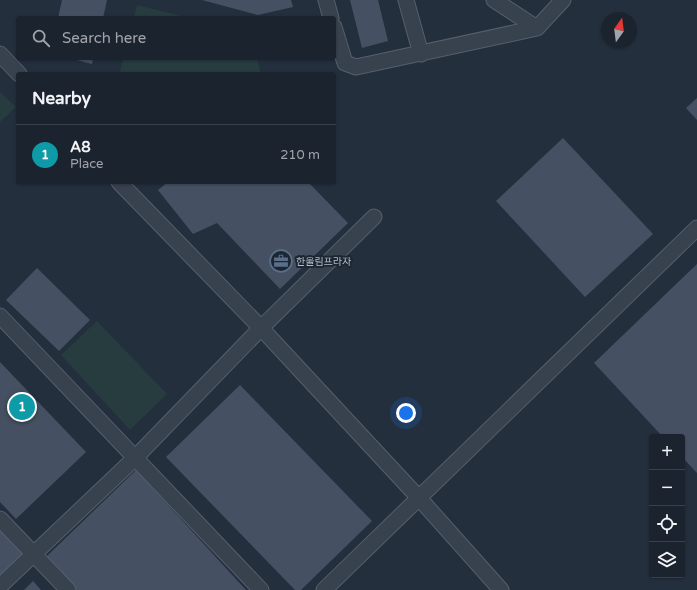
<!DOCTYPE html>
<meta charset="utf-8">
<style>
:root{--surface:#1b232e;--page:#242b36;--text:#f1f3f6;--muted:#a0a4aa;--line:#39404a;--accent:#8c9099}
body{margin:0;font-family:"Varela Round","Noto Sans KR",sans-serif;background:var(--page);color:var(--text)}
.controls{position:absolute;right:12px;bottom:12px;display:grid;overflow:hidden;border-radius:4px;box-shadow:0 1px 3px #0004}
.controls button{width:36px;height:36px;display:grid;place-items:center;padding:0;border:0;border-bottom:1px solid var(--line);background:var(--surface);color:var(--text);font:20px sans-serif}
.compass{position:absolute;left:601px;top:12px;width:36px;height:36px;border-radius:50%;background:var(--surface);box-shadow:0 1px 3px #0004;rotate:14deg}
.you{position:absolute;left:406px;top:413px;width:14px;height:14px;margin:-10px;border:3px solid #fff;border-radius:50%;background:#1a73e8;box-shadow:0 0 0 6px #1a73e833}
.badge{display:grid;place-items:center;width:26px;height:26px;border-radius:50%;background:var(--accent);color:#fff;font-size:13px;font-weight:700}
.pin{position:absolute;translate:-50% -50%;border:2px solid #fff;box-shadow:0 1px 4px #0006}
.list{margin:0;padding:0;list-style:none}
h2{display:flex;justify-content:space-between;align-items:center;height:52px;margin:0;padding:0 16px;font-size:17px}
h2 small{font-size:13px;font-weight:400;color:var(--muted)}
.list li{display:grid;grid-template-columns:26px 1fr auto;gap:12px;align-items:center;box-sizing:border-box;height:60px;padding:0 16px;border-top:1px solid var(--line)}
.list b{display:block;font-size:15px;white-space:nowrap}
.list p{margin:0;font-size:13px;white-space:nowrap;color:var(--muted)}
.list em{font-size:13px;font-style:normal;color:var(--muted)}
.icon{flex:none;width:22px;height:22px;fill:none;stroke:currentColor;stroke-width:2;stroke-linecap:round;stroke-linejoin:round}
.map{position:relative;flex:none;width:697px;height:590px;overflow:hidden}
.search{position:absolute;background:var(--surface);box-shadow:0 1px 3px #0004;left:16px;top:16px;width:320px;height:44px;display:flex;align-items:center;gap:10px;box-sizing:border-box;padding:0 14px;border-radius:4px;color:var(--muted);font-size:15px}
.panel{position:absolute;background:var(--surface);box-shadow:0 1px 3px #0004;left:16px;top:72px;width:320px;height:112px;border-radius:4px}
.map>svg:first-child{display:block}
.green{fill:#263c3f}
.building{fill:#455162}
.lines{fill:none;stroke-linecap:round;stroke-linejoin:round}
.minor-casing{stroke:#565f6c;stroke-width:17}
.minor{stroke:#38414e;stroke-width:15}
.labels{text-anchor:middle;stroke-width:4;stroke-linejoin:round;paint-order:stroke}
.poi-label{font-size:10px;fill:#b4bcc9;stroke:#1d2633;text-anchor:start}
</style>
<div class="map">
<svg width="697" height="590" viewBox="0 0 697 590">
<rect width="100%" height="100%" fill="#242f3e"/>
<path class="green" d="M137 5 189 18H134Z
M123 58H257L261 74H129L120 72Z
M0 92 16 107 0 122Z
M97 321 167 394 130 430 61 355Z"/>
<path class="building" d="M62 0H107L103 18H58Z
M202 0H291L293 7 258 15Z
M350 0H378L388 41 362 48Z
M69 58H93L92 64Z
M697 98V120L686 108Z
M563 138 653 234 585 297 496 201Z
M168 182H308L348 223 280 289 217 223 193 234 158 190Z
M697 264V473L682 457V437H663L594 363Z
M37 268 90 320 59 351 6 300Z
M0 362 86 452 16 519 0 502Z
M240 385 372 521 301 590H295L166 457Z
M136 470 246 590H76L47 556Z
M0 527 25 553 0 577Z
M33 581 41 590H24Z"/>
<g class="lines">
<g class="minor-casing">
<path id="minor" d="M326 0 331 18
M406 0 421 54
M494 0 537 28
M334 27 345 63 356 67 537 28 563 0
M0 54 19 74
M119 182 261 328 419 498 501 590
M0 316 261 590
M0 519 68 590
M0 586 135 458 261 328 374 217
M324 590 697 228"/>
</g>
<use href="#minor" class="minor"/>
</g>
<defs>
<g id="office-ring" transform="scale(1.15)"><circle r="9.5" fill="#1d2633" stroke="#5c6f8a" stroke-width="1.5"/><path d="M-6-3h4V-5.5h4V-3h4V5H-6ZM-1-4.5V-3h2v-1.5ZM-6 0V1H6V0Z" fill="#5c6f8a"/></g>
</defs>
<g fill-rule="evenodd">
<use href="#office-ring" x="281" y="261"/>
</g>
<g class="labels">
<g class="poi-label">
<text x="296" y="265">한울림프라자</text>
</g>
</g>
</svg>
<div class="controls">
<button>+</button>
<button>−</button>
<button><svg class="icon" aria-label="locate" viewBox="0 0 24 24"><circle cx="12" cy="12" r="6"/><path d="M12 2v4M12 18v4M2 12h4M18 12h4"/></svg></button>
<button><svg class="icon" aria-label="layers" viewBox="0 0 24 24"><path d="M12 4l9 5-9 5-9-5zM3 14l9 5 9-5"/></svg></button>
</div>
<svg class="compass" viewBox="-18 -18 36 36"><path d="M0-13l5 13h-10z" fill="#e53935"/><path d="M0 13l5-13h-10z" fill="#a0a4aa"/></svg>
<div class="you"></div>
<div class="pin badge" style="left:22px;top:407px;background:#0f9aa8">1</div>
<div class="search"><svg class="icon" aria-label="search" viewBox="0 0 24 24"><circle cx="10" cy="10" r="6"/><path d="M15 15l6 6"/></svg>Search here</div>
<section class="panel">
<h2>Nearby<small></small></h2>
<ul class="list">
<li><span class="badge" style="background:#0f9aa8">1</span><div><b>A8</b><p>Place</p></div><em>210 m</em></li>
</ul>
</section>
</div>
